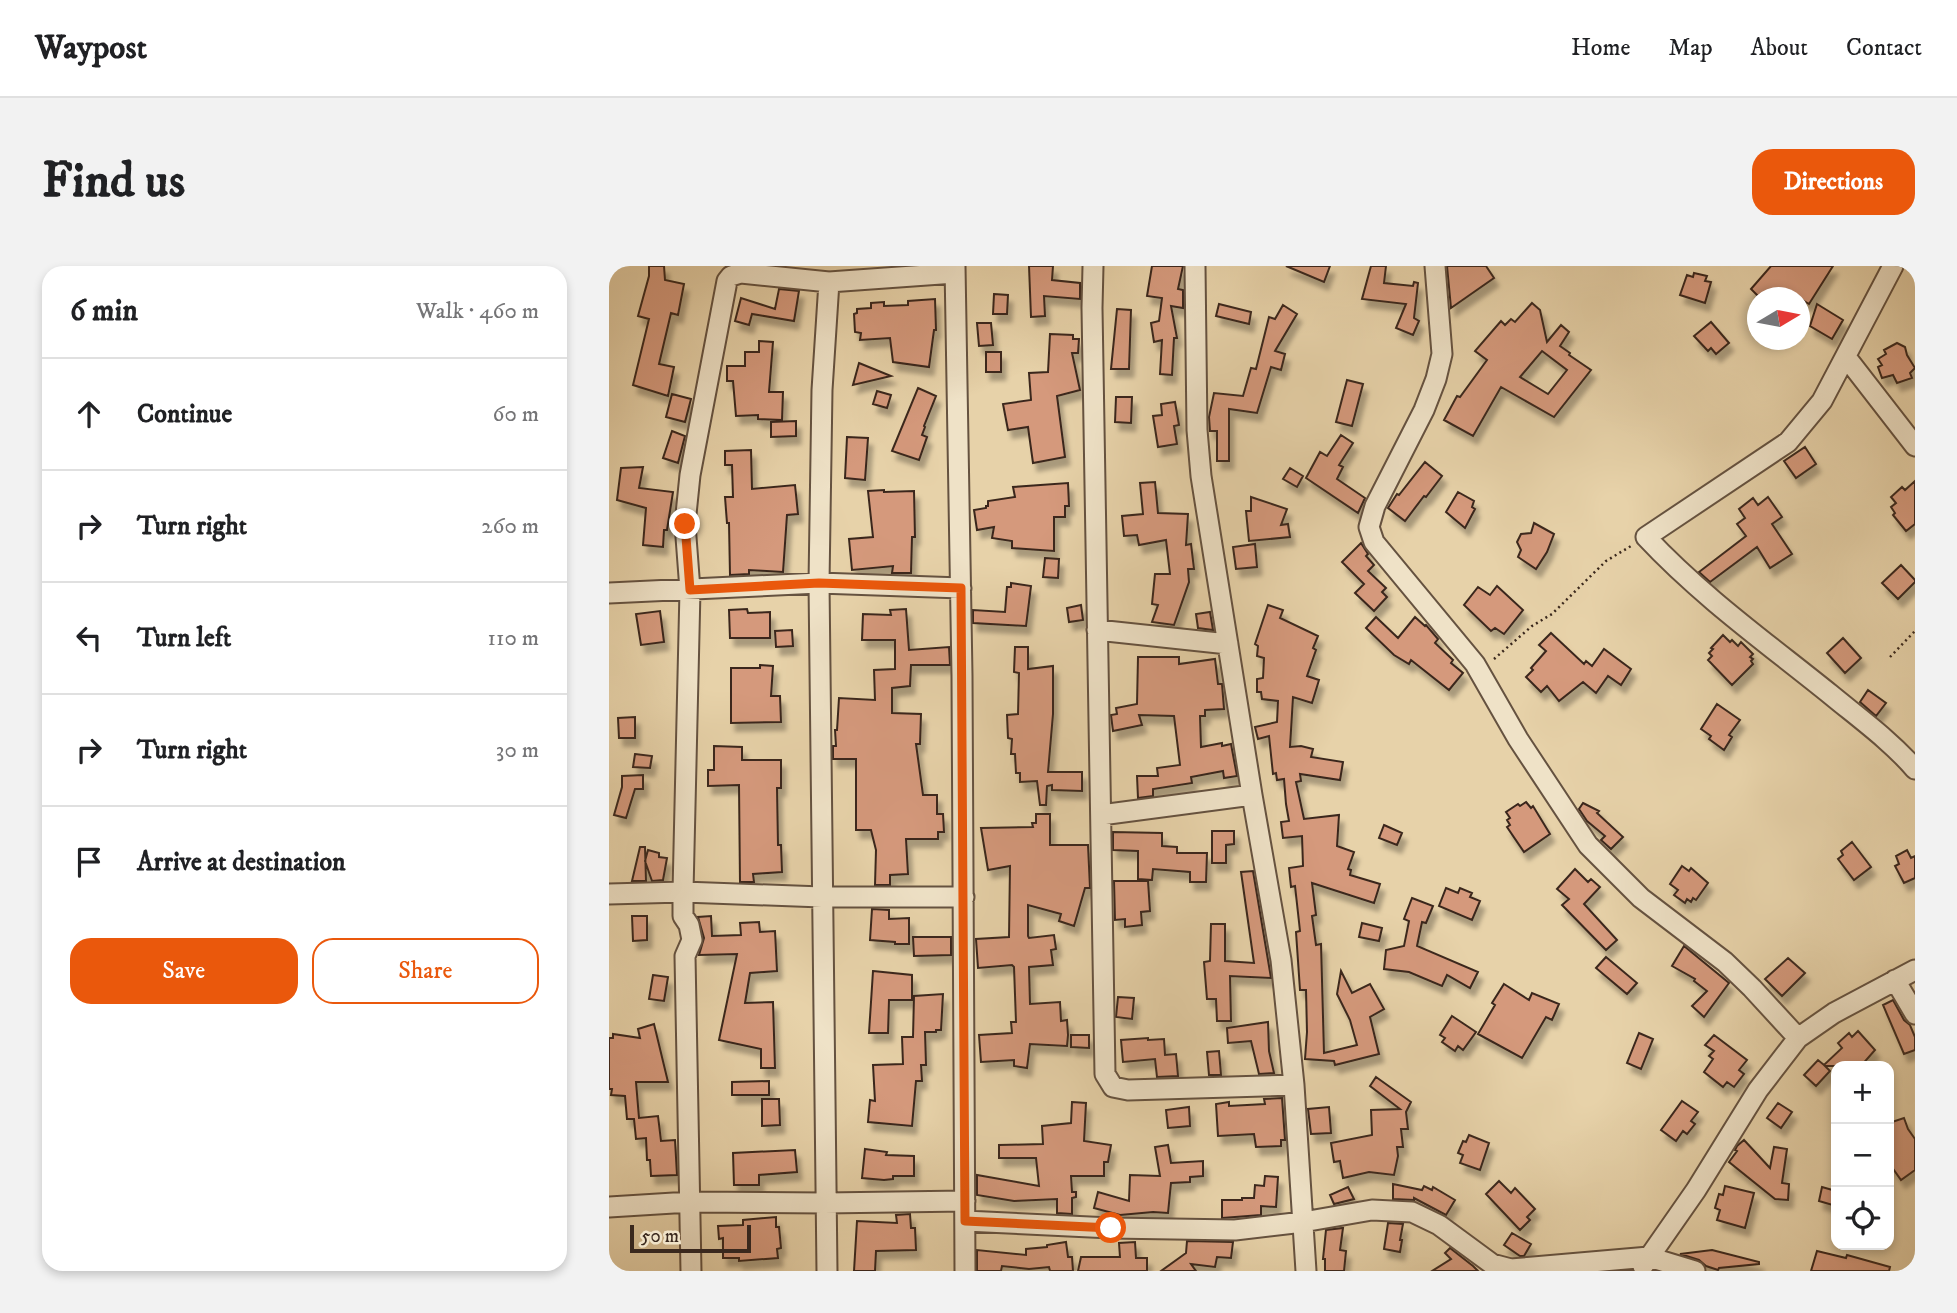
<!DOCTYPE html>
<meta charset="utf-8">
<style>
:root{--surface:#fff;--page:#f2f2f2;--text:#202124;--muted:#757577;--line:#e0e0e0;--accent:#ea580c}
body{margin:0;font-family:"IM FELL DW Pica",serif;background:var(--page);color:var(--text)}
.controls{position:absolute;right:21px;bottom:21px;display:grid;overflow:hidden;border-radius:14px;box-shadow:0 4px 10px #0003}
.controls button{width:63px;height:63px;display:grid;place-items:center;padding:0;border:0;border-bottom:2px solid var(--line);background:var(--surface);color:var(--text);font:35px sans-serif}
.compass{position:absolute;left:1138px;top:21px;width:63px;height:63px;border-radius:50%;background:var(--surface);box-shadow:0 4px 10px #0003;rotate:80deg}
.scale{position:absolute;left:21px;bottom:18px;width:121px;box-sizing:border-box;padding-left:7px;border:4px solid #3a281d;border-top:0;font-size:19px;line-height:24px;white-space:nowrap;color:#3a281d;-webkit-text-stroke:5px #efe2c7;paint-order:stroke}
.stop{position:absolute;width:21px;height:21px;margin:-16px;border:5px solid #ea580c;border-radius:50%;background:#fff}
.stop.end{background:#ea580c;border-color:#fff;box-shadow:0 2px 7px #0008}
.list{margin:0;padding:0;list-style:none}
h2{display:flex;justify-content:space-between;align-items:center;height:91px;margin:0;padding:0 28px;font-size:30px}
h2 small{font-size:23px;font-weight:400;color:var(--muted)}
.list li{display:grid;grid-template-columns:46px 1fr auto;gap:21px;align-items:center;box-sizing:border-box;height:112px;padding:0 28px;border-top:2px solid var(--line)}
.list b{display:block;font-size:26px;white-space:nowrap}
.list em{font-size:23px;font-style:normal;color:var(--muted)}
.actions{display:flex;gap:14px;padding:21px 28px}
.actions a{flex:1;padding:16px 0;border:2px solid var(--accent);border-radius:21px;text-align:center;font-size:24px;color:var(--accent)}
.actions .main{background:var(--accent);color:#fff}
.icon{flex:none;width:38px;height:38px;fill:none;stroke:currentColor;stroke-width:2;stroke-linecap:round;stroke-linejoin:round}
.map{position:relative;flex:none;width:1306px;height:1005px;overflow:hidden;border-radius:21px}
header{display:flex;align-items:center;gap:42px;box-sizing:border-box;height:98px;padding:0 35px;background:var(--surface);border-bottom:2px solid var(--line)}
header strong{font-size:33px}
nav{display:flex;gap:38px;margin-inline-start:auto;font-size:24px}
.intro{display:flex;align-items:center;justify-content:space-between;box-sizing:border-box;height:168px;padding:0 42px}
h1{margin:0;font-size:49px}
.button{padding:18px 32px;border-radius:21px;background:var(--accent);color:#fff;font-size:24px;font-weight:700}
main{display:flex;gap:42px;padding:0 42px}
aside{flex:1;background:var(--surface);border-radius:21px;box-shadow:0 4px 10px #0003}
.map>svg:first-child{display:block}
.building{fill:#d5997b;stroke:#3a281d;stroke-width:2;fill-rule:evenodd;filter:url(#shadow)}
.lines{fill:none;stroke-linecap:round;stroke-linejoin:round}
.minor-casing{stroke:#655240;stroke-width:23}
.path{stroke:#3a281d;stroke-width:2.5;stroke-dasharray:2 3.5;stroke-linecap:butt}
.minor{stroke:#efe2c7;stroke-width:19}
.route{stroke:#ea580c;stroke-width:9}
</style>
<header>
<strong>Waypost</strong>
<nav><a>Home</a><a>Map</a><a>About</a><a>Contact</a></nav>
</header>
<div class="intro"><h1>Find us</h1><a class="button">Directions</a></div>
<main>
<aside>
<h2>6 min<small>Walk · 460 m</small></h2>
<ul class="list">
<li><svg class="icon" aria-label="ahead" viewBox="0 0 24 24"><path d="M12 20V5M6 11l6-6 6 6"/></svg><div><b>Continue</b></div><em>60 m</em></li>
<li><svg class="icon" aria-label="right" viewBox="0 0 24 24"><path d="M7 20v-9h11M14 6l5 5-5 5"/></svg><div><b>Turn right</b></div><em>260 m</em></li>
<li><svg class="icon" aria-label="left" viewBox="0 0 24 24"><path d="M17 20v-9H6M10 6l-5 5 5 5"/></svg><div><b>Turn left</b></div><em>110 m</em></li>
<li><svg class="icon" aria-label="right" viewBox="0 0 24 24"><path d="M7 20v-9h11M14 6l5 5-5 5"/></svg><div><b>Turn right</b></div><em>30 m</em></li>
<li><svg class="icon" aria-label="arrive" viewBox="0 0 24 24"><path d="M6 21V4h12l-3 4 3 4H6"/></svg><div><b>Arrive at destination</b></div></li>
</ul>
<div class="actions"><a class="main">Save</a><a>Share</a></div>
</aside>
<div class="map">
<svg width="1306" height="1005" viewBox="0 0 1306 1005">
<defs>
<filter id="shadow"><feDropShadow dx="4.5" dy="8" stdDeviation="2" flood-color="#0004"/></filter>
</defs>
<rect width="100%" height="100%" fill="#e7d2a9"/>
<filter id="stains"><feTurbulence type="fractalNoise" baseFrequency=".00286" numOctaves="4"/><feColorMatrix values="0 0 0 0 .2 0 0 0 0 .09 0 0 0 0 .02 0 0 0 .5 -.17"/></filter>
<radialGradient id="worn" r=".72"><stop offset=".6" stop-color="#630" stop-opacity="0"/><stop offset="1" stop-color="#630" stop-opacity=".3"/></radialGradient>
<path class="building" d="M40 0H55L56 14 75 18 69 49 62 47 50 98 65 101 59 130 24 119 40 53 29 50 40 10Z
M420 0H444L443 14 471 17V33L435 30 436 50 422 51Z
M543 0H574L569 23 574 24V42L562 40 568 72H565L563 109 551 108 553 74 545 76 542 57 550 55 553 32 538 30Z
M677 0H721L715 16Z
M762 0H777L775 17 804 20 805 16 809 17 805 52 810 55 804 69 787 62 797 38 753 33Z
M838 0H877L885 12 842 42Z
M1162 0H1224L1200 38 1182 27 1180 30 1174 25 1168 32H1151L1142 23Z
M1085 7 1098 10 1096 15 1102 16 1096 37 1071 29 1078 9 1084 11Z
M170 23 190 25 185 55 143 48 140 59 126 55 132 32 166 43Z
M385 28 399 29 398 48H384Z
M326 33 327 64H325L320 101 284 96 281 72 251 74 252 67 246 66 245 48 248 47V43L262 42V37L275 36V40L299 39V35Z
M923 37 931 44 938 76 952 59 960 66 951 80 961 87 960 89 982 104 945 151 892 121 864 170 835 154 848 130 851 131 878 94 866 85 892 55 896 59 902 53 906 56ZM933 85 958 104 939 128 911 111Z
M610 38 642 46 640 58 607 50Z
M1208 38 1234 54 1223 73 1201 60Z
M674 39 688 48 666 85 676 88 672 104 662 101 648 147 620 143V195H608V165H601L600 151 605 127 634 130 642 102 647 103 660 51 666 53Z
M508 43 522 44 520 103H502Z
M1102 56 1120 77 1107 88 1102 82 1099 85 1085 70Z
M368 57H382L384 79 370 80Z
M441 68 464 69V73H470L469 87H463L471 124 448 130 456 191 424 197 419 161 399 164 394 138 422 134 420 107 439 106Z
M150 75 164 76 160 126H174L173 154 149 153V149L127 150 124 115H118V100H136V86H150Z
M1288 77 1296 81 1298 89 1306 102 1301 107 1303 112 1288 117 1284 109 1273 112 1269 101 1273 99 1269 93 1277 88 1275 84Z
M377 86H392V106H377Z
M250 97 282 110 244 119Z
M738 114 754 118 743 160 727 156Z
M309 122 327 130 315 160 316 161 313 169 318 171 310 194 283 185Z
M268 125 282 129 278 142 264 138Z
M63 128 82 133 76 156 57 151Z
M507 131H523L522 157 506 156Z
M566 136 570 159 565 160 568 178 549 181 544 150 553 149 552 138Z
M187 155V170L162 171V156Z
M63 165 76 170 69 197 54 192Z
M732 169 744 177 730 199 734 201 728 213 756 232 749 247 697 212 711 186 718 190Z
M238 171 259 172 256 214 236 212Z
M1196 181 1207 198 1187 212 1175 195Z
M142 184 143 223 186 219 189 248 178 249 174 306 140 304V308L121 309 120 257H118L116 231H124L123 199H116V185Z
M816 196 833 210 817 231 815 230 796 255 779 242 788 228 790 229Z
M34 201 30 222 64 226 58 264H55L54 281 34 279 37 242 8 234 12 202Z
M681 202 694 210 688 221 674 213Z
M1306 215V258L1297 265 1284 249 1286 247 1282 241 1287 237 1282 231 1293 221 1296 224Z
M546 216 549 247 579 248 577 279 582 278 585 303H579L580 316 565 359 543 356 549 339 543 338 546 308H561L557 274 530 279 528 269 515 270 513 250 534 248 531 217Z
M459 217 460 240H456V251H445V285L403 282V275L383 272 385 261 368 264 365 244 377 242V240H379V235L406 231 404 221Z
M275 224V226L305 225 306 271H303L302 307H283L284 300 243 304 240 273 264 271 259 225Z
M849 226 865 235 863 241 866 243 856 262 837 246Z
M642 231 678 243 672 259 679 258 681 271 640 275 637 245H642Z
M1159 231 1173 251 1163 258 1183 288 1161 302 1148 281 1101 316 1090 306 1137 270 1128 258 1136 252 1130 243 1144 232 1149 239Z
M925 257 945 268 938 286 927 303 909 291 912 284 908 276 912 268 922 267Z
M752 277 759 288 757 290 765 299 759 305 777 322 773 326 778 331 765 345 746 327 755 318 733 296Z
M646 278 648 301 627 303 624 281Z
M436 292 450 293 449 312 434 311Z
M1292 299 1306 314V316L1289 333 1273 317Z
M402 317 422 320 417 360 364 357V344L396 346 398 321H402Z
M888 320 914 344 895 368 886 362 882 365 855 339 869 321 881 329Z
M472 339 474 354 460 356 458 342Z
M659 339 674 344 671 352 709 370 704 382 707 384 698 410 710 414 703 437 684 431 681 481 692 480 704 483 702 491 734 496 731 514 691 508 692 515 687 516 695 553 730 549 728 580 745 586 739 603 742 604 741 609 771 618 765 637 703 617 707 649 703 650 707 679 712 678 715 787 748 779 741 754 728 728 732 705 743 727 761 718 775 743 761 751 770 788 726 799 725 795 696 793 698 766 697 724H691L687 666 691 665 686 620 682 621 680 602 694 600 693 570 674 572 672 556 680 555 677 538 675 513 668 514 667 507 664 508 660 470 649 473 646 461 668 456 669 435 653 433 652 426H648V413L654 412 655 392 648 390 649 380 646 378Z
M138 343 139 347 161 346V372H121L120 344Z
M297 343 300 384 340 381 341 399H302L301 420 283 422V447L312 448 311 478H307L314 529H328V548H334L335 566H329V573H297L299 608 281 609V619H266L267 584 262 564H247V493H224V480H227L226 464H228L230 432 266 434 265 404 286 403V374H253L254 348 282 349 281 344Z
M51 345 55 376 32 379 27 348Z
M601 346 604 364 589 362 587 348Z
M767 351 789 372 806 351 816 360 817 359 829 373 826 377 844 394 842 397 854 407 840 424 802 394 800 398 785 389 757 362Z
M183 364 184 380 167 381 166 365Z
M942 367 975 398 977 395 983 400 995 383 1022 403 1012 419 999 410 987 427 974 416 950 435 938 420 932 426 917 411 924 404 922 402 937 385 930 379Z
M1114 369 1121 376 1123 374 1129 380 1132 376 1144 388 1141 391 1144 393 1142 395 1144 398 1123 419 1099 394 1103 390 1100 387 1104 383 1102 382Z
M1234 372 1252 392 1236 407 1218 387Z
M406 381H419V403L444 400V448L439 506H473V525L443 524V519L438 520 437 539H431L428 515 411 516V507H407L406 488H402L403 473 399 472 398 449 409 448 410 407 405 406Z
M529 391H570V398L606 393 609 418H613L615 443 596 444V450H591L592 481 613 477V480L622 478 628 510 615 512 614 505 582 511 583 517 544 523V530L529 532 528 510H549L548 502 571 499 565 450 530 449 533 459 504 465 502 449 508 448 507 442 528 438Z
M151 399 164 400 162 430H171L172 456 122 457V402H151Z
M1259 424 1277 437 1267 450 1251 436Z
M1108 438 1131 454 1120 469 1123 471 1115 484 1100 473 1102 470 1092 463Z
M26 451V472H10L9 452Z
M105 480 133 481V494H172V522H168L169 579H172L173 606 144 608 145 616H131L130 519 99 520V504H105Z
M26 488 43 490 41 502 24 501Z
M34 509V523H26L17 552 5 549 13 521V510Z
M917 536 922 542 924 540 941 568 915 586 898 561 901 559 898 554 901 552 897 546 909 538 911 540Z
M974 537 990 545 988 547 1014 571 1002 583 992 574 996 570 978 555 970 543Z
M427 548H441V579H479L481 622H476L465 660 450 655 452 648 419 639V670L420 672 445 669 447 683 442 684 444 699 420 701 421 738 451 736 452 755 458 754 459 769 458 780 421 778 418 802 405 800V794L372 796 370 769 403 767 402 756H407L405 701 403 699 369 702 367 673 400 671 401 600 379 604 372 562 424 561 423 557H427Z
M775 559 793 567 788 579 770 572Z
M603 565H625V578L617 579V597H603Z
M504 566 553 567V580L568 581V587H598L597 616H581V606L544 603 543 614 529 613V585L504 584Z
M1243 576 1262 601 1245 614 1229 593 1234 589 1232 585Z
M31 581H36L37 615H23Z
M39 584 50 587V591L58 592 54 614 43 615 36 595Z
M1298 584 1302 592 1306 590V612L1295 617 1286 600 1290 598 1287 590Z
M1073 600 1080 605 1082 602 1099 617 1087 634 1084 632 1082 636 1078 633 1076 637 1065 629 1069 624 1061 618Z
M966 603 979 616 982 613 991 621 975 638 1008 674 997 684 953 639 960 633 948 623Z
M644 605 662 712 621 710 622 755H608L607 733H598L595 696 601 695 602 658H616V695L645 697 632 606Z
M505 615H539L541 645 532 646 533 659 516 661V653L506 654Z
M837 622 849 627 851 622 863 627 861 631 871 635 863 654 830 640Z
M803 632 824 640 817 657 813 656 808 680 869 706 861 722 838 709 833 720 800 706 775 703 777 684 795 680 800 655 795 653Z
M263 643 280 644V653L300 652V678H286V676L261 674Z
M23 650H38V674L24 675Z
M102 650 103 670 132 669 131 657 150 656 151 666 166 665 168 705 141 707 136 737 164 736 166 802H152V783L110 774 128 688 90 689 95 672 89 651Z
M753 657 773 662 770 675 750 671Z
M304 671H342V689L305 690Z
M1075 680 1120 717 1095 751 1083 740 1098 725 1085 715 1086 713 1063 700Z
M997 691 1028 717 1018 728 987 702Z
M1179 692 1196 707 1173 730 1156 713Z
M264 705 303 709V734H280L279 767H260Z
M44 709 59 711 55 735 40 733Z
M895 718 920 734 923 727 950 738 943 754 937 751 913 792 869 768 886 739 883 737Z
M334 728 332 764H327V766H316L317 799H312L313 815H307L303 860 259 856 261 834 266 835 264 799 294 798 293 771H304L305 730Z
M509 731 525 732 523 753 507 751Z
M1284 734 1295 754 1301 759 1306 771V784L1295 788 1274 739Z
M843 750 867 766 854 784 849 780 846 785 833 776 836 772 831 769Z
M659 756 660 785 665 807 650 808 642 775 619 777 618 762Z
M45 758 59 816H27L30 852 49 850 52 875 66 874 68 909 42 910 41 894H38L37 872 27 873 25 853H18L16 830 2 829 3 823H0V772H4V768L31 772 29 763Z
M1249 765 1266 784 1252 800H1216L1221 805 1207 820 1195 809 1209 794 1215 799 1233 782 1229 777 1240 767 1243 771Z
M1030 767 1044 773 1032 803 1018 797Z
M462 769H480V782L462 781Z
M1105 769 1138 794 1130 804 1135 808 1125 821 1118 816 1114 821 1095 806 1104 793 1100 790 1105 785 1096 779Z
M539 772V774L555 773 556 789 567 788 569 810 548 811 546 793 514 796 512 774Z
M610 785 612 809H600L598 786Z
M767 811 802 836 797 846 799 863H792L794 881H788L789 890 785 909 760 906 734 912 731 895 725 896 722 877 763 869 762 844 791 843 761 820Z
M160 815V829H123V816Z
M673 832 676 874H672V880L647 881 645 868 609 870 607 838 620 836V840L656 838 655 833Z
M153 833H170L171 859 153 860Z
M1073 835 1089 846 1082 855 1086 858 1078 868 1074 865 1067 875 1052 864Z
M463 836 477 837 475 875 502 879 499 896H495V910H462L463 926H467V931L463 932V948L448 947V933L405 935 368 929V909L430 920 427 892H390V879L434 878 433 860 462 857Z
M1169 837 1183 846 1172 862 1158 852Z
M580 841 581 860 559 862 557 844Z
M720 841 722 867 702 868 699 843Z
M1295 852 1299 863 1306 873V904L1292 914 1280 897V857Z
M860 869 880 877 871 904 851 897 854 889 849 887 854 875 857 876Z
M1135 874 1161 902 1165 881 1178 883 1173 917 1180 918 1179 934 1166 933 1120 896 1128 885 1126 884 1128 880Z
M559 879 562 897 594 895V910L581 911V916L562 917 559 947 544 946 511 949 485 942 489 926 520 935 521 909 551 910 546 881Z
M256 883 278 886 277 889 305 890V910H284V913L275 914 253 912Z
M186 884 188 906 150 909V919H125L124 887Z
M656 910 669 911 667 941 652 940V949L613 952V934H633V932H645L646 919 655 920Z
M890 915 902 927 906 922 926 943 918 951 921 954 911 964 877 928Z
M784 918 813 924 815 920 823 924 824 921 846 934 837 949 805 932V934L784 933Z
M1116 920 1145 927 1136 962 1108 954 1111 944 1106 942 1110 928 1114 929Z
M739 921 745 933 725 938 721 929Z
M1213 921 1227 925V940L1210 935Z
M301 948 302 962H306L307 984 267 985 266 1005H245L248 955 288 957 287 949Z
M167 951V961H170L172 982 168 983 169 992 130 995V992H114V972L110 973 109 960 134 959V954Z
M779 957 794 958 791 974H793L791 986 775 983Z
M734 962 731 984 737 985 735 1005H716V993H714L717 964Z
M903 967 922 978 915 990H911L895 979Z
M578 975 624 976 622 992 608 991 606 1001 582 998 587 1005H552L577 987Z
M457 976 459 991H463L464 1005H441L440 1001 420 1003 393 1000 392 1005H368V984L417 989V983L438 981V979Z
M526 976 527 992H538V1005H469L472 991H511L510 977Z
M841 982 864 1000 869 1005H823L842 993 836 987Z
M1103 984 1150 996V998L1110 1002 1109 1004 1097 1000 1090 994 1071 988Z
M1208 985 1237 992 1238 989 1281 1001 1280 1005H1202Z"/>
<g class="lines">
<g class="minor-casing">
<path id="minor" d="M346 0 353 409 356 1005
M484 0 483 42 496 808 504 821 519 824 685 819
M586 0 588 164 592 210 643 529 672 694 685 819 697 1005
M826 0 833 88 827 113 815 144 766 240 760 261 765 276 866 398 909 473 979 579 1032 632 1116 696 1143 722 1189 772
M1284 0 1213 135 1179 176 1037 271C1092 330 1159 378 1221 428 1250 452 1282 475 1306 503
M220 16 132 7 122 10 118 15 81 209 76 258 81 324 74 626 213 631H355
M1237 91 1306 180
M0 327 210 317 352 322
M488 364 619 378
M492 549 643 529
M0 628 74 626V650L80 659 83 674 76 690 82 1005
M1286 714 1306 748
M0 941 81 936 216 937 356 935
M356 955 502 962 626 964 694 956 763 944 803 946 830 959 883 998 902 1003 1040 991 1086 1005
M1034 1000 1087 924 1149 824 1189 772 1225 747 1306 704
M218 1005 210 317 213 124 220 16 346 7"/>
</g>
<path class="path" d="M1281 391 1306 365
M885 393 923 360 943 348 997 295 1022 280"/>
<use href="#minor" class="minor"/>
</g>
<g class="lines">
<path class="route" d="M76 258 81 324 210 317 352 322 356 955 502 962"/>
</g>
<rect width="100%" height="100%" filter="url(#stains)"/>
<rect width="100%" height="100%" fill="url(#worn)"/>
</svg>
<div class="controls">
<button>+</button>
<button>−</button>
<button><svg class="icon" aria-label="locate" viewBox="0 0 24 24"><circle cx="12" cy="12" r="6"/><path d="M12 2v4M12 18v4M2 12h4M18 12h4"/></svg></button>
</div>
<svg class="compass" viewBox="-18 -18 36 36"><path d="M0-13l5 13h-10z" fill="#e53935"/><path d="M0 13l5-13h-10z" fill="#757577"/></svg>
<div class="scale">50 m</div>
<div class="stop" style="left:502px;top:962px"></div>
<div class="stop end" style="left:76px;top:258px"></div>
</div>
</main>
